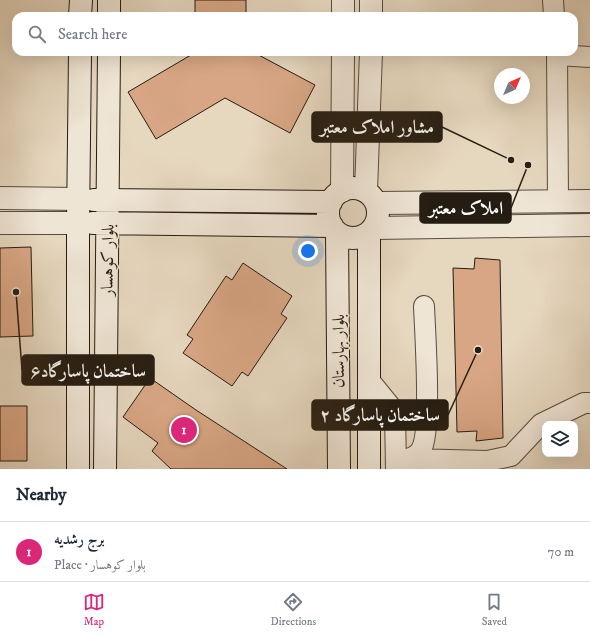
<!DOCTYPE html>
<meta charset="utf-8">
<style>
:root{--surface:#fff;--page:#f2f2f3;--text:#1f2937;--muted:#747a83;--line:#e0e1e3;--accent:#db2777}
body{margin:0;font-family:"IM FELL DW Pica",Amiri,serif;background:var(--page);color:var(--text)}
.controls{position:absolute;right:12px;bottom:12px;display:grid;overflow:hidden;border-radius:8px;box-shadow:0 4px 16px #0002}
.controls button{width:36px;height:36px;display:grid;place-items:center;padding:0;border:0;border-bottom:1px solid var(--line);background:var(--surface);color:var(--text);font:20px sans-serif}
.compass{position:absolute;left:494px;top:68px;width:36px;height:36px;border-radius:50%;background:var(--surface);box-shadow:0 4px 16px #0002;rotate:44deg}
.you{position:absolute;left:308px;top:251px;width:14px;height:14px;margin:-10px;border:3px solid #fff;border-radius:50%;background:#1a73e8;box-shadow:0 0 0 6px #1a73e833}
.badge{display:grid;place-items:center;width:26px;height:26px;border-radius:50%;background:var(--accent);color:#fff;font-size:13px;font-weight:700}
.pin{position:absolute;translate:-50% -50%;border:2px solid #fff;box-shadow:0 1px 4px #0006}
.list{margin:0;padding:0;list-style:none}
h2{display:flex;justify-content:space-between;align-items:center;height:52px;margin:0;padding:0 16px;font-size:17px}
h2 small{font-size:13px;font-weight:400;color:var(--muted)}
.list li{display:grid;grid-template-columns:26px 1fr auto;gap:12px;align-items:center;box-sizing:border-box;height:60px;padding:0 16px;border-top:1px solid var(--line)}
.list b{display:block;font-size:15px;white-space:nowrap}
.list p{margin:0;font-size:13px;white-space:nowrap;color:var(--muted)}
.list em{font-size:13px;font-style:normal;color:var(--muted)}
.icon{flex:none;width:22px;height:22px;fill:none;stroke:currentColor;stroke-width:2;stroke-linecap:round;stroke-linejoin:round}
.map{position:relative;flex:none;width:590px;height:469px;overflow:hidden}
.search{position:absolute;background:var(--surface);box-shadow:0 4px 16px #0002;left:12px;right:12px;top:12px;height:44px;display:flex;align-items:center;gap:10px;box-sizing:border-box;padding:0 14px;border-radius:12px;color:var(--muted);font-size:15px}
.sheet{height:112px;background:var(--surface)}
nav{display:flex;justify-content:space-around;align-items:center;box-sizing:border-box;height:56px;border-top:1px solid var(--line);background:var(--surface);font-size:11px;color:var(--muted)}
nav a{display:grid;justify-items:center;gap:2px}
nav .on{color:var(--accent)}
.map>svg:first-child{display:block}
.building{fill:#d8a684;stroke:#261d12}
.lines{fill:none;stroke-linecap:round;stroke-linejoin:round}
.minor-casing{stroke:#564c3d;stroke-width:22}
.tertiary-casing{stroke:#564c3d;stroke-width:24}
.secondary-casing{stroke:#261d12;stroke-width:24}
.minor{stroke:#efe5d5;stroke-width:20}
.tertiary{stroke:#efe5d5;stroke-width:22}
.secondary{stroke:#efe5d5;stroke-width:22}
.labels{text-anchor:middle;stroke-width:3;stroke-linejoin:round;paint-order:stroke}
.street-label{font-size:17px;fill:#261d12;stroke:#efe5d5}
.leader{fill:none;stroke:#261d12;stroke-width:1.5}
.callout-dot{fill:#261d12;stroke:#efe5d5;stroke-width:1.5}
.callout{fill:#261d12;stroke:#261d12;stroke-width:1.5}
.callout-label{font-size:18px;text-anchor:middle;font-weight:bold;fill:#fff}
</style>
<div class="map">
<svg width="590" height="469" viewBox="0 0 590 469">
<rect width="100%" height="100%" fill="#e6d7bf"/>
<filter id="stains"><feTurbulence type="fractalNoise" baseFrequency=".005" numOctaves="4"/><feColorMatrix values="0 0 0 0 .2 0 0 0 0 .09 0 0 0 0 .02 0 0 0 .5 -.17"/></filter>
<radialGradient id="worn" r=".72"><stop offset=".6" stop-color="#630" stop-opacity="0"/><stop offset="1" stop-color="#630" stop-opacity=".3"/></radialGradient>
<path class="building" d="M195 0H246V16H195Z
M196 52H253L315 85 290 133 225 98 156 139 128 92Z
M31 247 33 336 0 337V248Z
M475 258 500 260 503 438 476 441 477 431 457 432 453 268 474 269Z
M243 263 292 296 281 314 287 318 248 376 242 372 232 386 183 353 193 339 187 335 226 276 232 280Z
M150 378 196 410 287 469H171L152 451 158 443 123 417Z
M0 406H27V461H0Z"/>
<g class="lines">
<g class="minor-casing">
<path id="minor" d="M553 0 554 16
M557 52 558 201
M557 55 590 57
M369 380 395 412 396 469
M410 459 487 461 511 456 541 424 584 403H590
M403 460C409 459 417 456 421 450 432 432 425 332 424 306"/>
</g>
<g class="tertiary-casing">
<path id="tertiary" d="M343 16V0
M371 16V0
M342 191 343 52
M366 191 371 52
M0 198 78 199
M377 203 590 201
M0 223H78
M374 228 590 225"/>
</g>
<g class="secondary-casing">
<path id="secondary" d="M80 16 81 0
M109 16V0
M328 213a25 25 0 1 1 50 0a25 25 0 1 1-50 0Z
M94 200 331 202
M93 223 332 226
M337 233 339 469
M369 233V469
M78 469V223L80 52
M105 469 109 52"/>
</g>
<use href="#minor" class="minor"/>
<use href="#tertiary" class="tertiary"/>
<use href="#secondary" class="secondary"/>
</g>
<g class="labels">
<g class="street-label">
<text transform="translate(107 260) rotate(-89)" y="6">بلوار کوهسار</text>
<text transform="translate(338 351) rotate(-90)" y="6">بلوار بهارستان</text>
</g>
</g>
<path class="leader" d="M511 160L442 127M528 165L511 208M16 292L22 370M478 350L448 415"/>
<g class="callout-dot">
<circle cx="511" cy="160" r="4"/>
<circle cx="528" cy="165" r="4"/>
<circle cx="16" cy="292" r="4"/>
<circle cx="478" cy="350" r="4"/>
</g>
<g class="callout">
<rect x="312" y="112" width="130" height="30" rx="4"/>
<rect x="420" y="193" width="91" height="30" rx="4"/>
<rect x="22" y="355" width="132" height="30" rx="4"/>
<rect x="312" y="400" width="136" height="30" rx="4"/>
</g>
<g class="callout-label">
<text x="377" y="133">مشاور املاک معتبر</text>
<text x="466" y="214">املاک معتبر</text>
<text x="88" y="377">ساختمان پاسارگاد۶</text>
<text x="380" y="421">ساختمان پاسارگاد ۲</text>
</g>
<rect width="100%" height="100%" filter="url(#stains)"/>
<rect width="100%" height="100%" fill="url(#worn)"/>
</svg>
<div class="controls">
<button><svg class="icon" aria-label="layers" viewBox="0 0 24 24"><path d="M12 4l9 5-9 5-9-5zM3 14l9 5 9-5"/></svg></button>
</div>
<svg class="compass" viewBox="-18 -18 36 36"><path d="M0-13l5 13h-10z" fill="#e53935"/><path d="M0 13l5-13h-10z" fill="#747a83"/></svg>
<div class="you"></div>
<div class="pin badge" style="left:184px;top:430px">1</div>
<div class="search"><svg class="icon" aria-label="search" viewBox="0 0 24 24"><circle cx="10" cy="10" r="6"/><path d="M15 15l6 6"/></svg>Search here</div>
</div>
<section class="sheet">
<h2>Nearby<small></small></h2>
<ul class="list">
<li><span class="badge">1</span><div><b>برج رشدیه</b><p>Place · بلوار کوهسار</p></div><em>70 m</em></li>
</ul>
</section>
<nav>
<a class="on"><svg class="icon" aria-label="map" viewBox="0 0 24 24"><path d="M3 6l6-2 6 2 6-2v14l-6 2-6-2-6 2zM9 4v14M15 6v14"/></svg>Map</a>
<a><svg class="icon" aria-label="directions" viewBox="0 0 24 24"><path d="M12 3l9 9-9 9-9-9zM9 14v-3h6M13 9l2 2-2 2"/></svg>Directions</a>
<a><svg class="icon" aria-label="saved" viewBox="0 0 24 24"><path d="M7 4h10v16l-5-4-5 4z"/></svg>Saved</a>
</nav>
